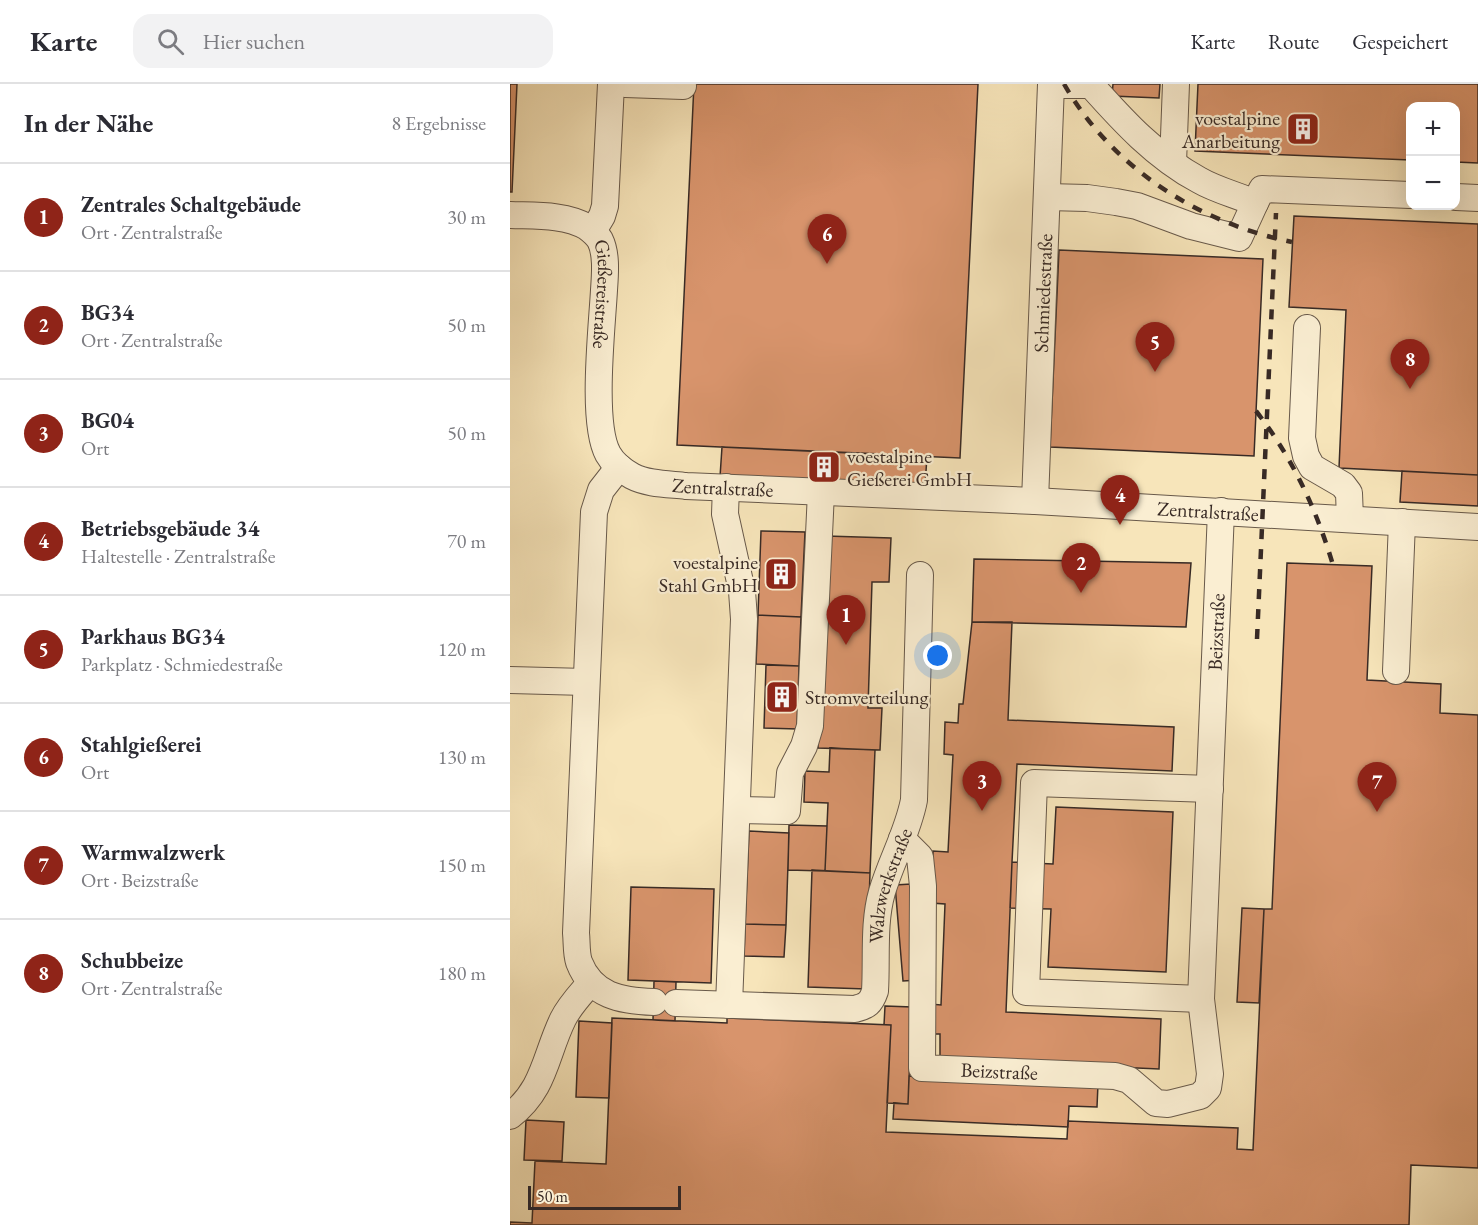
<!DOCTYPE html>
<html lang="de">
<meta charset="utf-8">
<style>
:root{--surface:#fff;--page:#f2f2f3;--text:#2b2b33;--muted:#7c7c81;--line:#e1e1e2;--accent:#8f2418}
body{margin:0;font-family:"EB Garamond",serif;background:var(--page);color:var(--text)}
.controls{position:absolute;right:18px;top:18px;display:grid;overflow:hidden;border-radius:12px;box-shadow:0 6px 24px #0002}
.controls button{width:54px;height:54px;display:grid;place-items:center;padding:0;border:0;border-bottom:2px solid var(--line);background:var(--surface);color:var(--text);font:30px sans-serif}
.scale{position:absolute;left:18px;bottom:15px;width:153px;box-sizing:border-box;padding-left:6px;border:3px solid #382a25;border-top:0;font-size:16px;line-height:21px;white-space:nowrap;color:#382a25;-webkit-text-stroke:4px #faeed2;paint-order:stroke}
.you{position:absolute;left:428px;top:572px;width:21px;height:21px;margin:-15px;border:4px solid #fff;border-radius:50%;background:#1a73e8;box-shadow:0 0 0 9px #1a73e833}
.badge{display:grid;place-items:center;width:39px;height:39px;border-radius:50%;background:var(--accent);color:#fff;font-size:20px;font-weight:700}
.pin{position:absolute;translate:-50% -50px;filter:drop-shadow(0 2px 3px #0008)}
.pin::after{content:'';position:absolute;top:32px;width:21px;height:18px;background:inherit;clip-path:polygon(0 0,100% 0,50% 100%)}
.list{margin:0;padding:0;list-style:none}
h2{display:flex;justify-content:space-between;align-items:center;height:78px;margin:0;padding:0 24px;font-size:26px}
h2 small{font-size:20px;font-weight:400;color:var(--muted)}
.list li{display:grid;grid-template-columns:39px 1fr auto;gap:18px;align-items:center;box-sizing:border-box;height:108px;padding:0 24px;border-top:2px solid var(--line)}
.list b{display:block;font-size:22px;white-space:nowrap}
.list p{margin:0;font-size:20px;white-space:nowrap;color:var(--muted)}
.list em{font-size:20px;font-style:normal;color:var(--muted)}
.icon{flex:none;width:33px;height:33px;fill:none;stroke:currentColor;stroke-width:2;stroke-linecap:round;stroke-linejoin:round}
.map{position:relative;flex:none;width:968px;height:1141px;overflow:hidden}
header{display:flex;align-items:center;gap:36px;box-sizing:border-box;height:84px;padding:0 30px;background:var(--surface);border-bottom:2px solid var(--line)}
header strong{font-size:28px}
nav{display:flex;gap:33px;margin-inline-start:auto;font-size:21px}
.search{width:420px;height:54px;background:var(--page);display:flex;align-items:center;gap:15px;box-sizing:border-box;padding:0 21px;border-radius:18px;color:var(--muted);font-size:22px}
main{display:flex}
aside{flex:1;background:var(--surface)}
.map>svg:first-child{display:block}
.building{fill:#d8946c;stroke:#382a25;stroke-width:1.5}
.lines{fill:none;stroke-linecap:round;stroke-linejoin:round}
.minor-casing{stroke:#68594a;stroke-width:28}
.minor{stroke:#faeed2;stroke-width:26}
.rail{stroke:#382a25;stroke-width:4.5;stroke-dasharray:10 10;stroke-linecap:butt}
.labels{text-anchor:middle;stroke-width:4.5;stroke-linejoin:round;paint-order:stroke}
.poi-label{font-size:20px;fill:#382a25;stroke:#faeed2;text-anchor:end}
.street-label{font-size:20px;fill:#382a25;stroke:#faeed2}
</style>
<header>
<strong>Karte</strong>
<div class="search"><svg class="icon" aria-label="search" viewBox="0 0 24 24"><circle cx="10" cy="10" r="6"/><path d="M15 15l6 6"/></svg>Hier suchen</div>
<nav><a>Karte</a><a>Route</a><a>Gespeichert</a></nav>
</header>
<main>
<aside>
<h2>In der Nähe<small>8 Ergebnisse</small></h2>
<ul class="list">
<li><span class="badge">1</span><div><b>Zentrales Schaltgebäude</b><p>Ort · Zentralstraße</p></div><em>30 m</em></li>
<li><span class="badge">2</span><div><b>BG34</b><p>Ort · Zentralstraße</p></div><em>50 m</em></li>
<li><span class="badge">3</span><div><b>BG04</b><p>Ort</p></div><em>50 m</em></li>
<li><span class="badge">4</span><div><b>Betriebsgebäude 34</b><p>Haltestelle · Zentralstraße</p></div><em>70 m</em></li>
<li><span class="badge">5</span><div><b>Parkhaus BG34</b><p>Parkplatz · Schmiedestraße</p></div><em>120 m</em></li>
<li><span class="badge">6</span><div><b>Stahlgießerei</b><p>Ort</p></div><em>130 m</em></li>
<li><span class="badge">7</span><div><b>Warmwalzwerk</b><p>Ort · Beizstraße</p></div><em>150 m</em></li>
<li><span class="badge">8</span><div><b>Schubbeize</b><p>Ort · Zentralstraße</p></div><em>180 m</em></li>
</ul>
</aside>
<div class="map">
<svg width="968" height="1141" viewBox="0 0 968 1141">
<rect width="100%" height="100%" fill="#f7e5ba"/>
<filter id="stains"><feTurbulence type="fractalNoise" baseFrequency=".00333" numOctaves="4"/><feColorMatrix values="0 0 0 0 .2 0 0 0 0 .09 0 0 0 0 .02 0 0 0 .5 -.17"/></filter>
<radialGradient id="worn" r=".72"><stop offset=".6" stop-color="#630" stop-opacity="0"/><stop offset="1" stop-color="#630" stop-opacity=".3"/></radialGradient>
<path class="building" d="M0 0H7L2 108H0Z
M184 0H468L450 374 167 361Z
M603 0H650L649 14 602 12Z
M688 0H968V79L946 78V22H900V76L685 67Z
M784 132 968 140V391L829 384 836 226 779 223Z
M549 166 753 175 744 372 540 363Z
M212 363 417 372 415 403 210 393Z
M892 387 968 391V422L890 418Z
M251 447 295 448 291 533 248 531Z
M316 452 381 454 379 498H362L358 624H372L370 666 308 664Z
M464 475 681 479 676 543 462 538Z
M777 479 862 482 857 596 931 600 930 629 968 631V1084L901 1081 899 1141H0V1138L22 1139 25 1077 96 1080 102 934 217 939V934L381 941 376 1048 557 1055 558 1037 728 1044 727 1065 743 1066 754 825H762Z
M248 531 291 533 289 582 246 580Z
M462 538H502L498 636 664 643 662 687 507 680 502 778 496 928 651 935 649 985 430 975V950H419L420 920 431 921 435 820 421 819 423 767 438 768 443 671 434 670 435 638 448 639 449 620H453Z
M256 581 289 582 287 645 254 644Z
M320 664 365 666 360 789 315 787 318 719 294 718 295 687 319 688Z
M546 723 663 728 656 888 538 883 541 825 500 824 502 778 543 780Z
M279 741 317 742 315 787 278 786Z
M239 747 279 749 276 841 235 840Z
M302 786 360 789 356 905 298 903Z
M401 800 409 896 393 897 385 801Z
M121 803 204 805 201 899 118 896Z
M732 824 754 825 749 919 727 918Z
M235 840 276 841 274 873 234 872Z
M144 897 166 898 165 937 143 936Z
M375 922 402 923 398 1020 377 1019 381 941H374Z
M69 937 102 939 99 1014 66 1013Z
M399 992 588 1000 587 1023 559 1022 558 1043 383 1035 384 1019 398 1020Z
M16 1036 54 1038 52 1077 14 1076Z"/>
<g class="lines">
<g class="minor-casing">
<g id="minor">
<path d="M115 0 173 2"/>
<path d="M663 79 666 0"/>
<path d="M537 113 577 114 606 118 627 122 681 142 729 154 745 119C727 111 706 106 689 96 646 73 613 37 581 1H541"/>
<path d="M946 113 968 114"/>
<path d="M745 119 752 105 900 111"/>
<path id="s1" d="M0 131C24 132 55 130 77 143 81 146 87 151 90 156 97 170 95 191 94 206 92 244 81 339 98 370 103 379 113 387 122 392 137 400 158 400 176 402L525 417 968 443"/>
<path d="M83 147 92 132 95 122 101 0"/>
<path d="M797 244 792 354 796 372 802 383 833 401 839 409 840 435"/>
<path d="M109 383 91 406 84 428 66 849C67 858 66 869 69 878 82 912 111 917 144 918"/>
<path d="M216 403 215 430 232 507 234 535 219 921"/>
<path id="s2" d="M525 417 541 0"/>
<path d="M886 587 892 438"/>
<path d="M0 596 76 598"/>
<path d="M228 726 277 727 280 689 294 662 300 642 311 408"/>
<path id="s3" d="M392 755 410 773 413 802 412 984 605 992 619 996 646 1019 658 1020 690 1012 698 1004 700 990 691 915 711 427"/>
<path d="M691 915 516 908 524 699 700 705"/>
<path id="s4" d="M166 919 345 925C357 922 361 919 365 907 367 875 363 839 372 808 381 777 398 748 404 716L410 491"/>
<path d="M0 1032C35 1005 35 972 53 935 60 921 71 910 81 898"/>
</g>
</g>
<use href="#minor" class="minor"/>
<path class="rail" d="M554 0C602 84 689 139 782 158
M746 327C782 373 806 424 823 481
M747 555 766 129"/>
</g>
<defs>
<g id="building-square" transform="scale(1.725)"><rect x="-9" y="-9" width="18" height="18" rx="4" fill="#8f2418" stroke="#faeed2"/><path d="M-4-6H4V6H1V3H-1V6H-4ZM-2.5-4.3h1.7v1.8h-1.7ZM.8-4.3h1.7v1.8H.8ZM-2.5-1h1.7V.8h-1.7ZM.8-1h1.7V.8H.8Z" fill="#fff"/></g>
</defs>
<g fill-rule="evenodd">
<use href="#building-square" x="793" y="45"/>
<use href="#building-square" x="314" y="383"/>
<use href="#building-square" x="271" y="490"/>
<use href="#building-square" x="272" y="613"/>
</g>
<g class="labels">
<g class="poi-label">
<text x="770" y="41">voestalpine<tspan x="770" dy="23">Anarbeitung</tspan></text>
<text x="337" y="379" text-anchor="start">voestalpine<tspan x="337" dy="23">Gießerei GmbH</tspan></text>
<text x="248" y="485">voestalpine<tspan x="248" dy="23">Stahl GmbH</tspan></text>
<text x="295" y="620" text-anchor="start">Stromverteilung</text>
</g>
<g class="street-label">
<text dy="7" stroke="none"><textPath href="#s2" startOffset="208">Schmiedestraße</textPath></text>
<text dy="7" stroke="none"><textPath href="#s1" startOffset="152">Gießereistraße</textPath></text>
<text dy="7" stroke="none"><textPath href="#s1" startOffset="438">Zentralstraße</textPath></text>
<text dy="7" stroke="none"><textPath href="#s1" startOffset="924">Zentralstraße</textPath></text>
<text dy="7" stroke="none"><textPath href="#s3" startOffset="993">Beizstraße</textPath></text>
<text dy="7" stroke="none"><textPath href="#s4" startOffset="315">Walzwerkstraße</textPath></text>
<text dy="7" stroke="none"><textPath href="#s3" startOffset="314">Beizstraße</textPath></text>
</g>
</g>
<rect width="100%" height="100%" filter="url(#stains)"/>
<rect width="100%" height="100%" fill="url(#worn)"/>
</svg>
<div class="controls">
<button>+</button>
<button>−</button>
</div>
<div class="scale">50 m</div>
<div class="you"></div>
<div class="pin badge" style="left:336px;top:561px">1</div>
<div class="pin badge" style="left:571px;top:509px">2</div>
<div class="pin badge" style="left:472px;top:727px">3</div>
<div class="pin badge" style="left:610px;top:441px">4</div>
<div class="pin badge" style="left:645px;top:288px">5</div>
<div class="pin badge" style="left:317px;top:180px">6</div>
<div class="pin badge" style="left:867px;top:728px">7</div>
<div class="pin badge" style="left:900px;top:305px">8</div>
</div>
</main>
